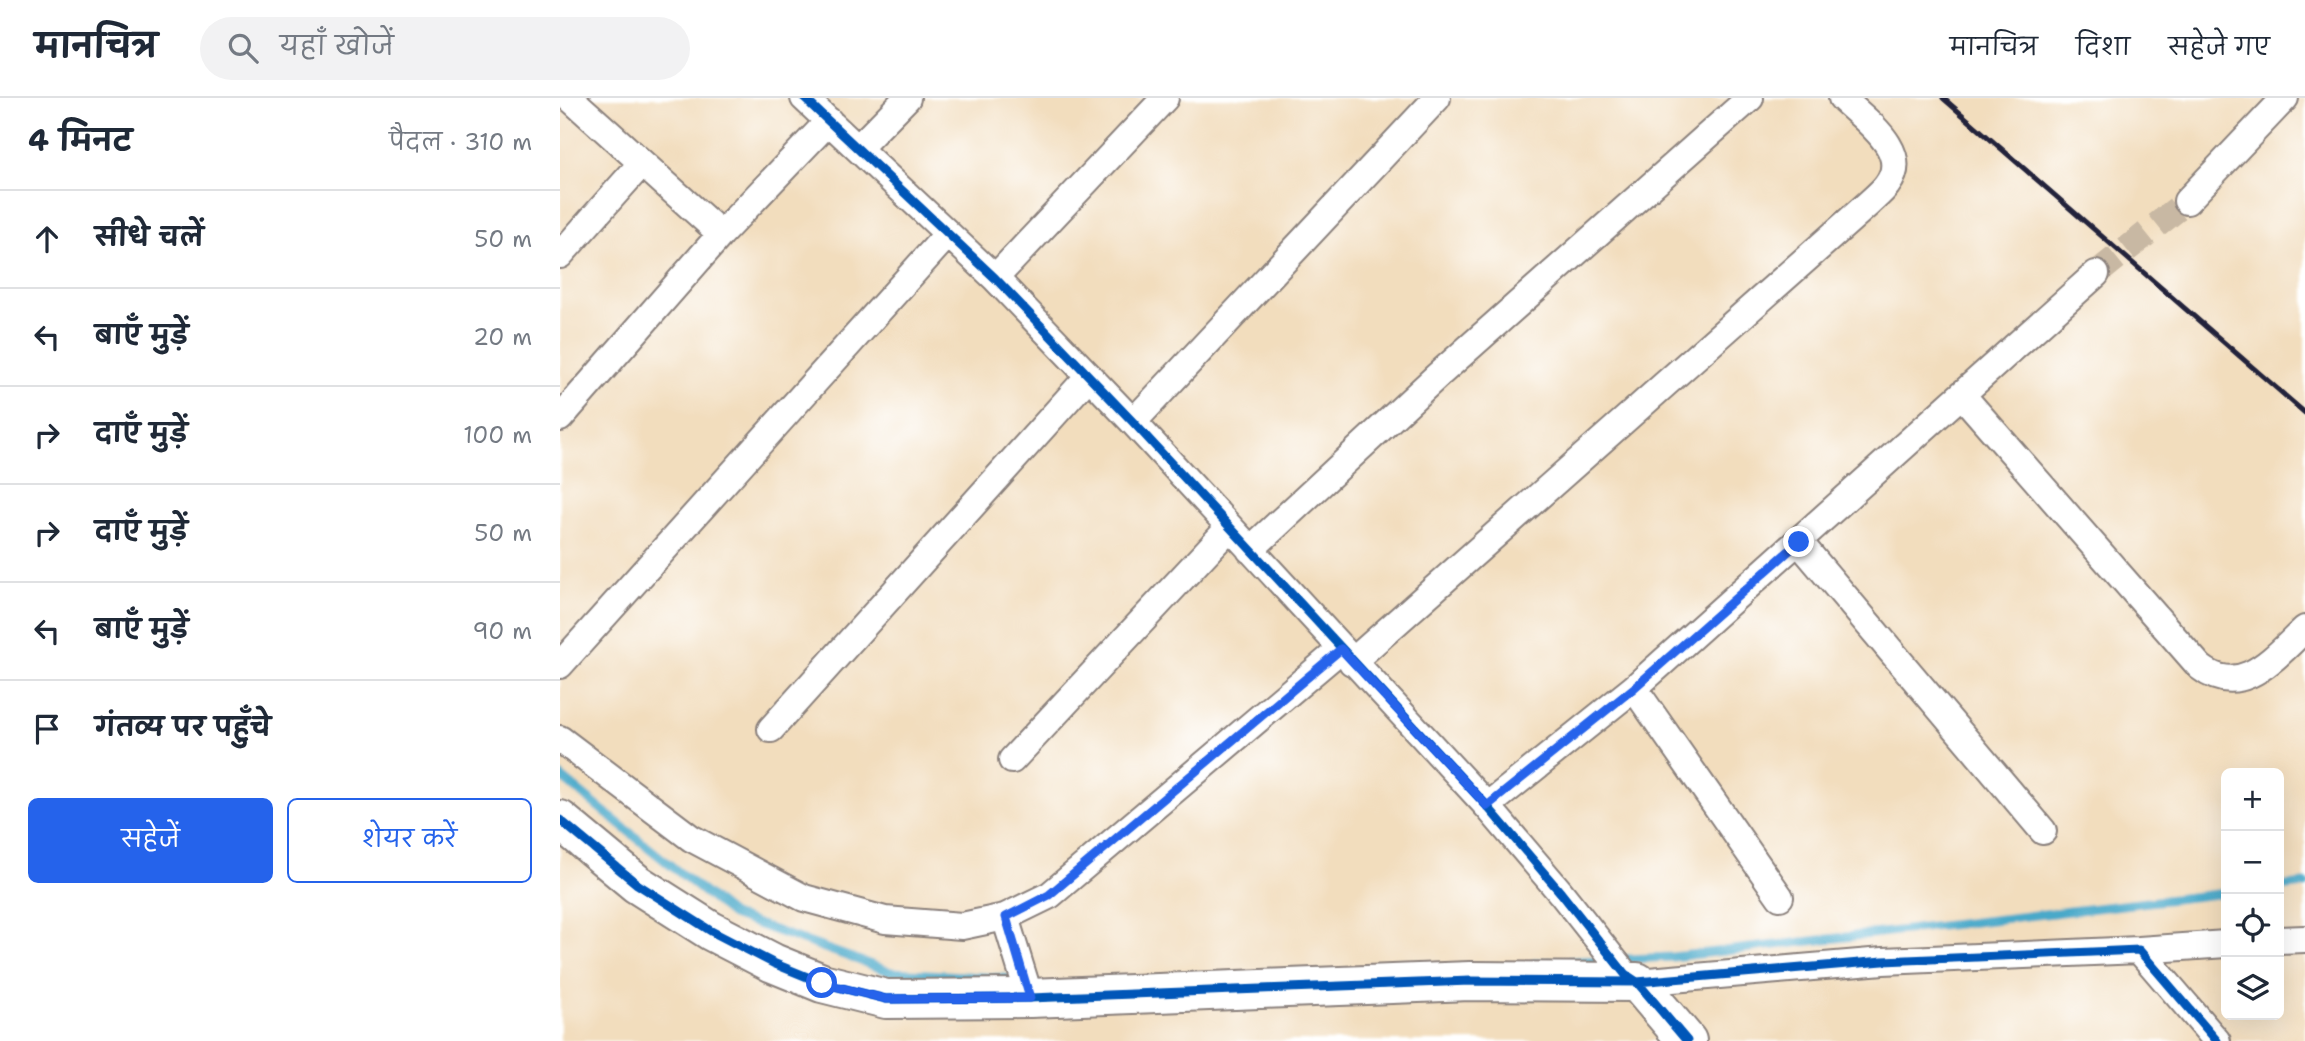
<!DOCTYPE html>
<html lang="hi">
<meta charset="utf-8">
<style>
:root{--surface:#fff;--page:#f2f2f3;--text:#1f2937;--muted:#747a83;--line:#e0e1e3;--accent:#2563eb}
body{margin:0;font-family:"Shantell Sans","Playpen Sans Deva",sans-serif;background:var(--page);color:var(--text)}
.controls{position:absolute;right:21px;bottom:21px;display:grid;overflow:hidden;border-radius:10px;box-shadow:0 7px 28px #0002}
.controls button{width:63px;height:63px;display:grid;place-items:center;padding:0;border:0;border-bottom:2px solid var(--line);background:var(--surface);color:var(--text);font:35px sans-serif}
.stop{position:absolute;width:21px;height:21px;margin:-16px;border:5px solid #2563eb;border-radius:50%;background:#fff}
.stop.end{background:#2563eb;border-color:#fff;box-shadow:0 2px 7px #0008}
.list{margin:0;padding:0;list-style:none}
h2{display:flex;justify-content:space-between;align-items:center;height:91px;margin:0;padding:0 28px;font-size:30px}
h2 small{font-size:23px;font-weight:400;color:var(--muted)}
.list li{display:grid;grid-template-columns:46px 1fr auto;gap:21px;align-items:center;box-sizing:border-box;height:98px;padding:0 28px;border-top:2px solid var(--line)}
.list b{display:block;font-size:26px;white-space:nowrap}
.list em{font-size:23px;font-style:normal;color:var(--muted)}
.actions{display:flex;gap:14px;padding:21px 28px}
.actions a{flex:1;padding:16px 0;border:2px solid var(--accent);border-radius:10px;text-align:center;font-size:24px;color:var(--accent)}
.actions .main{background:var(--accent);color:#fff}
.icon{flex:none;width:38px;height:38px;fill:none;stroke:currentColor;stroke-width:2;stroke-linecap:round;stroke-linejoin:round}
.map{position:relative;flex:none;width:1745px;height:943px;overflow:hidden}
header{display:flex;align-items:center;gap:42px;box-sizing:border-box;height:98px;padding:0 35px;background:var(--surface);border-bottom:2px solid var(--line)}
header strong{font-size:33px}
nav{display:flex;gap:38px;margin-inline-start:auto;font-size:24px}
.search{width:490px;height:63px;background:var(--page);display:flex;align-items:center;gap:18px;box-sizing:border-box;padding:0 24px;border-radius:38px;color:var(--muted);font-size:26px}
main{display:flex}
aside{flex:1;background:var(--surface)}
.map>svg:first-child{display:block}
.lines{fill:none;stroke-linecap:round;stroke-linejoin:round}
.stream{stroke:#4aa9c9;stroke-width:9}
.street-tunnel{stroke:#c8b8a3;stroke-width:26;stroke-dasharray:26 13;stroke-linecap:butt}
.street-casing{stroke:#8a807c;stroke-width:30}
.secondary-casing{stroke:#8a807c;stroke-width:42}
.street{stroke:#fff;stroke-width:26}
.secondary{stroke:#fff;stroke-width:38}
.rail{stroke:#22223b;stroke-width:5}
.cycleway-casing{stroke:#fff;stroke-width:13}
.cycleway{stroke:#0057b8;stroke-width:9}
.route{stroke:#2563eb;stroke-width:9}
</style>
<header>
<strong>मानचित्र</strong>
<div class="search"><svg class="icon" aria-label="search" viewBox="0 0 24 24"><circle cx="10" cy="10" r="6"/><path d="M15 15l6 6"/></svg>यहाँ खोजें</div>
<nav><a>मानचित्र</a><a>दिशा</a><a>सहेजे गए</a></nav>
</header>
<main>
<aside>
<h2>4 मिनट<small>पैदल · 310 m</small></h2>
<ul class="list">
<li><svg class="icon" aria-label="ahead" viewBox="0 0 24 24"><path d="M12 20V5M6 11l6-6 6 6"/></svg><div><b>सीधे चलें</b></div><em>50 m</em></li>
<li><svg class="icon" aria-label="left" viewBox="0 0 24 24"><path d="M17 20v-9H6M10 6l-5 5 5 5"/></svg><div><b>बाएँ मुड़ें</b></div><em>20 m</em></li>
<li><svg class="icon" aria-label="right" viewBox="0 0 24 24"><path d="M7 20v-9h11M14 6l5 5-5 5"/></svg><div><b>दाएँ मुड़ें</b></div><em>100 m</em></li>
<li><svg class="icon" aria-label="right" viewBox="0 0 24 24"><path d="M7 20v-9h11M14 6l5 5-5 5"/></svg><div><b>दाएँ मुड़ें</b></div><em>50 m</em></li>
<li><svg class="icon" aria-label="left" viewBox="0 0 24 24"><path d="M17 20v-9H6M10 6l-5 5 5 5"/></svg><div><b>बाएँ मुड़ें</b></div><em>90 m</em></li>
<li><svg class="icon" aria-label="arrive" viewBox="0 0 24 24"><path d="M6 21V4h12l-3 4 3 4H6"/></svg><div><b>गंतव्य पर पहुँचे</b></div></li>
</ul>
<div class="actions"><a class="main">सहेजें</a><a>शेयर करें</a></div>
</aside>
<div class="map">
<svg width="1745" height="943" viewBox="0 0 1745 943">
<rect width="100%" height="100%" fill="#fff"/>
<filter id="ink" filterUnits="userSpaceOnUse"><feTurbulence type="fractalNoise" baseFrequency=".0143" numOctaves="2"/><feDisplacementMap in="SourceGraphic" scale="14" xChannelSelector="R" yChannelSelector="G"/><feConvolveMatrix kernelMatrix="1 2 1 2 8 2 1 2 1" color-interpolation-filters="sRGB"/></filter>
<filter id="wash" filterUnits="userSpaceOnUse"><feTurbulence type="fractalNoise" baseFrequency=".00686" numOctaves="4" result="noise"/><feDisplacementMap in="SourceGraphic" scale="28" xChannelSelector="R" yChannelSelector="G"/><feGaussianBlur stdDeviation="1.57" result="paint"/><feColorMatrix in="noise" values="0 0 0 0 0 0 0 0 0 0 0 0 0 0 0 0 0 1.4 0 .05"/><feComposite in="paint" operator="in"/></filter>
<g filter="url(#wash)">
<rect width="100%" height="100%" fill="#f2ddbd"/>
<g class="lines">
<path class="stream" d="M0 678 172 817 331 874 458 881
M1719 789 1745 786
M975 865 1112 859 1666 795"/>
</g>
</g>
<g filter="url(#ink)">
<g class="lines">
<path class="street-tunnel" d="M1536 176 1627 103"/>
<g class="street-casing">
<path id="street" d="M10 0 161 136
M244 0 435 180 573 324 927 708 1001 795 1065 876 1077 884 1323 863 1579 852 1657 943
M298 50 347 0
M1627 103 1725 0
M0 157 82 65
M435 180 605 0
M1402 297 1640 569C1682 602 1715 558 1745 531
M0 320 161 136 269 23
M573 324 877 0
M1239 444 1483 733
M690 452 876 279 1190 0
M792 564 1308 106C1314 100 1322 94 1327 87 1353 53 1303 21 1282 0
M0 567 387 137
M1074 590 1220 799
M211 631 529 278
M0 641 131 740 244 800 325 822 402 828 445 819 490 797 781 551
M452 662 669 430
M927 708 1074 590 1536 176
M445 819 470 900
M1719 842 1745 841
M1579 852 1666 846"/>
</g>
<g class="secondary-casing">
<path id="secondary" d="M0 722 77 786 151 833 213 865 262 885 326 901 470 900 910 883 1077 884 1127 943"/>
</g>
<use href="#street" class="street"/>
<use href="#secondary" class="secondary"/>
<path class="rail" d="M1383 0 1745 315"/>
<g class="cycleway-casing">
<path id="cycleway" d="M244 0 435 180 573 324 927 708 1001 795 1065 876 1077 884 1323 863 1579 852 1657 943
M0 722 77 786 151 833 213 865 262 885 326 901 470 900 910 883 1077 884 1127 943"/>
</g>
<use href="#cycleway" class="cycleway"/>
</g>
</g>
<g class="lines" filter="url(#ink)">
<path class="route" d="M262 885 326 901 470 900 446 819 489 797 781 551 927 708 1074 590 1239 444"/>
</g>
</svg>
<div class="controls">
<button>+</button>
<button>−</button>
<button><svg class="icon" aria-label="locate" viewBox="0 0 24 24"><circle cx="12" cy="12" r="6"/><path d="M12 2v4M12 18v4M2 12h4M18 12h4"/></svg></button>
<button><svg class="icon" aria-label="layers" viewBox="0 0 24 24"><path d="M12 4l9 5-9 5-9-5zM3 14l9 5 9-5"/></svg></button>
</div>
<div class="stop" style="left:262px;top:885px"></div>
<div class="stop end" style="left:1239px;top:444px"></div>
</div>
</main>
